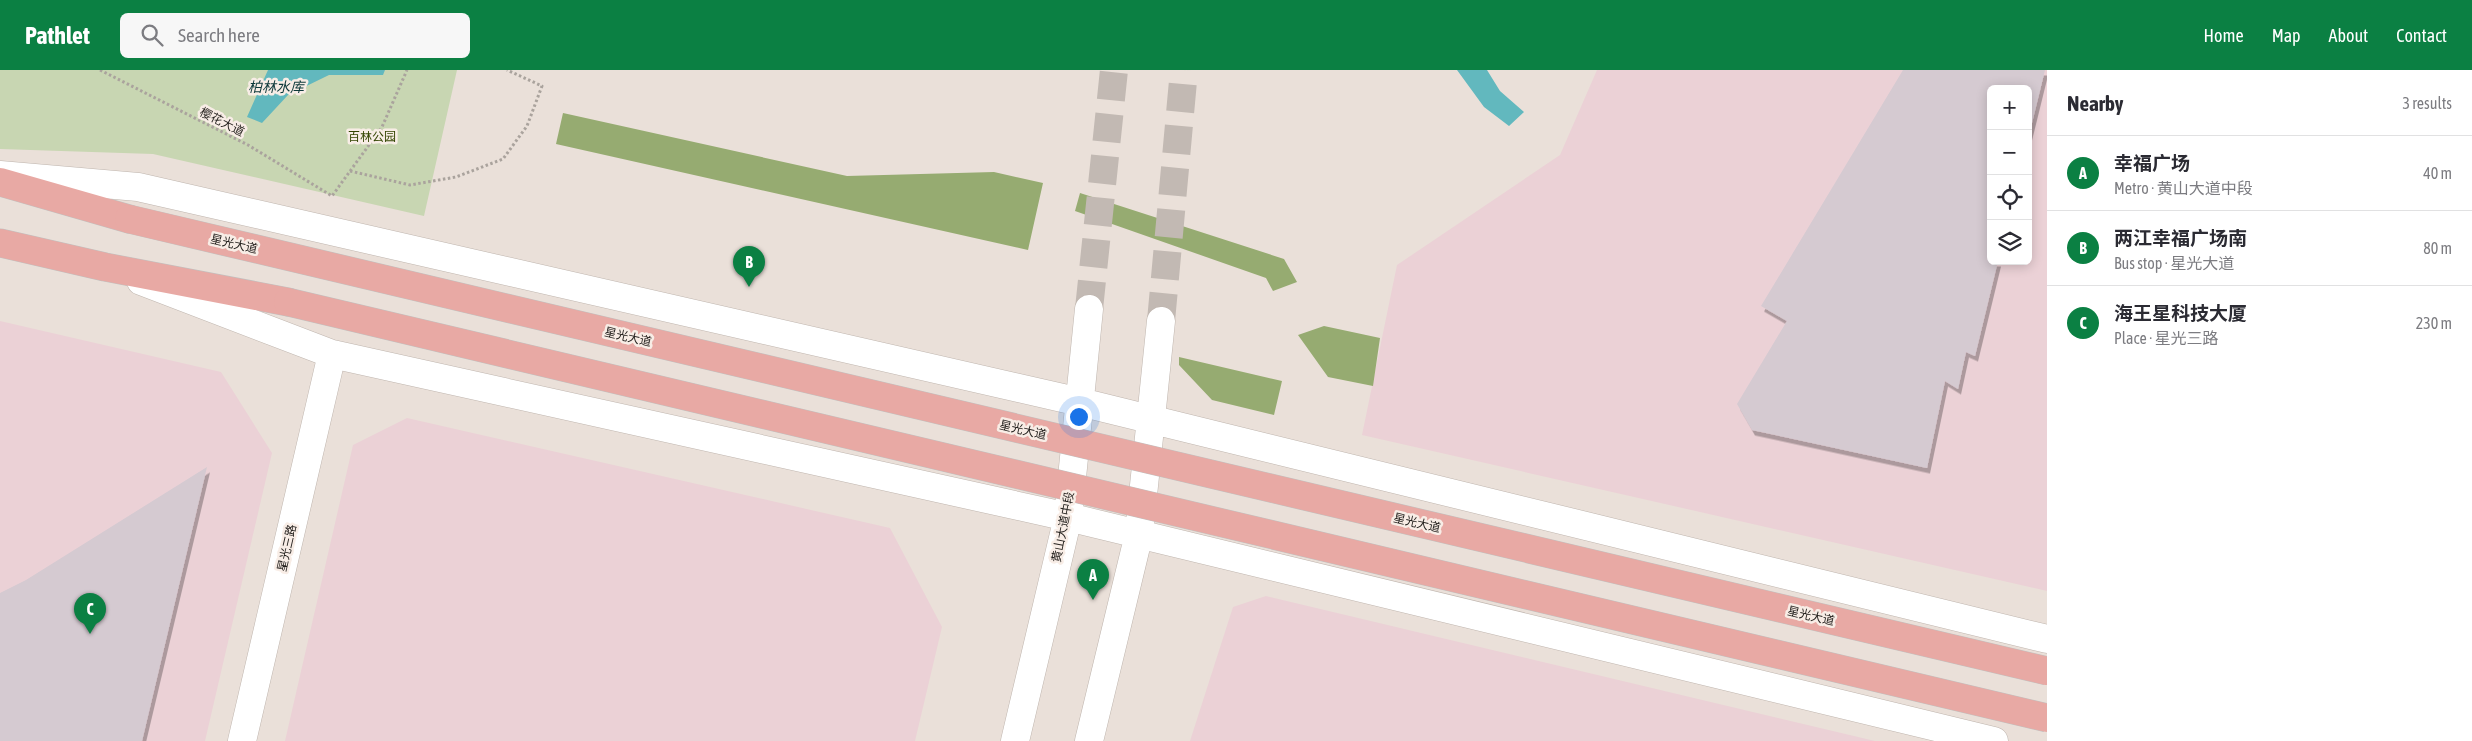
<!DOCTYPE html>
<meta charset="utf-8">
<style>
:root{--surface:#fff;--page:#f7f7f7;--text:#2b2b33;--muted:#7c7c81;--line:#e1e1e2;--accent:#0b8043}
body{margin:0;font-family:"Asap Condensed","Noto Sans SC",sans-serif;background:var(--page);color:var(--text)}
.controls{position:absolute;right:15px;top:15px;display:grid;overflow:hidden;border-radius:8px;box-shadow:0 2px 12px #0003}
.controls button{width:45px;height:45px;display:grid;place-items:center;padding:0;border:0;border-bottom:1px solid var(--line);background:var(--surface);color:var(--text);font:25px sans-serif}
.you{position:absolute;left:1078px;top:346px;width:18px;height:18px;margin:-12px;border:4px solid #fff;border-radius:50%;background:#1a73e8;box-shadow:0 0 0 8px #1a73e833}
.badge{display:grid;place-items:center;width:32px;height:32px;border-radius:50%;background:var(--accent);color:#fff;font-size:16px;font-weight:700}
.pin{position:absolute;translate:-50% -41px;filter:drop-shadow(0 1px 2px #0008)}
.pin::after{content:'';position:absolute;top:26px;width:18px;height:15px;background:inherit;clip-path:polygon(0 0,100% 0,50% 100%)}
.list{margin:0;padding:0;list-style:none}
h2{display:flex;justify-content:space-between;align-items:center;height:65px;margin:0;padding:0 20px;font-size:21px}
h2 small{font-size:16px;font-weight:400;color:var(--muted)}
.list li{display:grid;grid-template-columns:32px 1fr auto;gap:15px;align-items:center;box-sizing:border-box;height:75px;padding:0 20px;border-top:1px solid var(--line)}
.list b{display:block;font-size:19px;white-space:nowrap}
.list p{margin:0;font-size:16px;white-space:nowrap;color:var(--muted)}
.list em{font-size:16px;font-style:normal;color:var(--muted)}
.icon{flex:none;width:28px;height:28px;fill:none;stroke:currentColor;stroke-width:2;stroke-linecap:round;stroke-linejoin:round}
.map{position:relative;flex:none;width:2047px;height:671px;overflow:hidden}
header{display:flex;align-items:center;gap:30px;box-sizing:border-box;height:70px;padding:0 25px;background:var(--accent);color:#fff}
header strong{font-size:24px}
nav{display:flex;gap:28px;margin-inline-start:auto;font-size:18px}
.search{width:350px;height:45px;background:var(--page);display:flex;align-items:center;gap:12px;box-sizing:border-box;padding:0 18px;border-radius:8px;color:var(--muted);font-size:19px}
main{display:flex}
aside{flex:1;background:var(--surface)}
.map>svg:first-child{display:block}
.commercial{fill:#ebd1d6;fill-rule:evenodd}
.green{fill:#c8d6b2}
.forest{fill:#96ab71}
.water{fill:#62b8be}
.building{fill:#d5cad1;filter:url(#shadow)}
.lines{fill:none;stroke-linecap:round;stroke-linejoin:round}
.secondary-tunnel{stroke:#c2b9b3;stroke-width:28;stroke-dasharray:28 14;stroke-linecap:butt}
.secondary-casing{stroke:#bfb5ae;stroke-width:29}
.primary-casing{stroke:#c1c0bf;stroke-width:29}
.path{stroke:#aaa39d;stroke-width:3;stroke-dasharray:2.5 2.5;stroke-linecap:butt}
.secondary{stroke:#fff;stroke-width:28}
.primary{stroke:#e8a9a4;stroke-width:28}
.primary-bridge-casing{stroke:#c1c0bf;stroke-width:29;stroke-linecap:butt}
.primary-bridge{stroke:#e8a9a4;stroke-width:28}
.labels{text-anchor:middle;stroke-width:5;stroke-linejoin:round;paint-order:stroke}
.street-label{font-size:12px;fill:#211e1b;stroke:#f8ede6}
.park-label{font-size:12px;fill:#324400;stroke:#f8ede6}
.water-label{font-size:14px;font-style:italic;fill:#0d383a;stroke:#f8ede6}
</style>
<header>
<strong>Pathlet</strong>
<div class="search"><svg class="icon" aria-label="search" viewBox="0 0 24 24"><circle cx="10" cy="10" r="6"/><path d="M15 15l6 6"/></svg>Search here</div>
<nav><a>Home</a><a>Map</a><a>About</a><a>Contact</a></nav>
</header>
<main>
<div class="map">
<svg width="2047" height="671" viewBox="0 0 2047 671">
<defs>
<filter id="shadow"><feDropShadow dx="3" dy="5.5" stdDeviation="0" flood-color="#0004"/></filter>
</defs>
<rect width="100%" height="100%" fill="#eae0d9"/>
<path class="commercial" d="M1597 0H2047V521L1362 365 1397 195 1560 85ZM1991 19H2028V191H1991Z
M0 251 221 302 272 383 205 671H0Z
M407 348 890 458 942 557 915 671H285L353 375Z
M1266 526 1875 671H1190L1233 537Z"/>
<path class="green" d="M0 0H457L424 146 153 84 0 79Z"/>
<path class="forest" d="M563 43 847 106 994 102 1043 113 1028 180 556 74Z
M1080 123 1284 189 1297 212 1273 221 1266 208 1075 141Z
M1324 256 1380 268 1373 316 1328 307 1298 265Z
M1179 287 1282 311 1274 345 1212 330 1179 295Z"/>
<path class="water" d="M268 0H385L383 5H329L288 25 262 53 247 47Z
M1457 0H1487L1500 21 1524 42 1509 56 1484 37Z"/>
<path class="building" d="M1903 0H2045L2029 65 2028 19H1991V191H1998L1975 286 1966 282 1958 319 1945 311 1927 398 1752 360 1737 334 1787 251 1761 236Z
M207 397 142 671H0V523L26 510Z"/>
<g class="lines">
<path class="secondary-tunnel" d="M1089 239 1114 0
M1161 251 1184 0"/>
<g class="secondary-casing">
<path id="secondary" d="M0 105 138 117 1080 332 2047 569
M141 211 332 284 1068 447 1994 671
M242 671 332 284
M1015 671 1068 447 1089 239
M1089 671 1139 464 1161 251"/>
</g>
<g class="primary-casing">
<path id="primary" d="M0 112 129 149
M0 173 105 197 288 232"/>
</g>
<path class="path" d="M100 0 248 75 332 126 382 57 407 0
M350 101 410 115 456 107 503 89 527 56 542 16 507 0"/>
<use href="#secondary" class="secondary"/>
<use href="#primary" class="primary"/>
<g class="primary-bridge-casing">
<path id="primary-bridge" d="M129 149 2047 601
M288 232 2047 648"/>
</g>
<use href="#primary-bridge" class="primary-bridge"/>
</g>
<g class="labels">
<g class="street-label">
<text transform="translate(222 52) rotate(27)" y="4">樱花大道</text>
<text transform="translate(234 174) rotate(13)" y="4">星光大道</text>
<text transform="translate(628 267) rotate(13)" y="4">星光大道</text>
<text transform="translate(1023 360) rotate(13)" y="4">星光大道</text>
<text transform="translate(1417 453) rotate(13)" y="4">星光大道</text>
<text transform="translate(1063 457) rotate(-79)" y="4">黄山大道中段</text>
<text transform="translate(287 478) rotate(-77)" y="4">星光三路</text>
<text transform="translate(1811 546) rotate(13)" y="4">星光大道</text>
</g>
<g class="park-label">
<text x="372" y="71">百林公园</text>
</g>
<g class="water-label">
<text x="276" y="22">柏林水库</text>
</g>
</g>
</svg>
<div class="controls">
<button>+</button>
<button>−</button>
<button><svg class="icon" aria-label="locate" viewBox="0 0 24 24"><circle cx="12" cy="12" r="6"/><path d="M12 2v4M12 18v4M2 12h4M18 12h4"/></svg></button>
<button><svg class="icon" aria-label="layers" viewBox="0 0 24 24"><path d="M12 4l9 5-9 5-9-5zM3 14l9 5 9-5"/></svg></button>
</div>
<div class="you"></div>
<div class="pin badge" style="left:1093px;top:530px">A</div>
<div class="pin badge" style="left:749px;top:217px">B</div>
<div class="pin badge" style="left:90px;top:564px">C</div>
</div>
<aside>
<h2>Nearby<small>3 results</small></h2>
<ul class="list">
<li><span class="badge">A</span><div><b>幸福广场</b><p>Metro · 黄山大道中段</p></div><em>40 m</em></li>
<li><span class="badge">B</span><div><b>两江幸福广场南</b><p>Bus stop · 星光大道</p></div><em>80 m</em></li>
<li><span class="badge">C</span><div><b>海王星科技大厦</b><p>Place · 星光三路</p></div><em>230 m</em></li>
</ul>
</aside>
</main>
